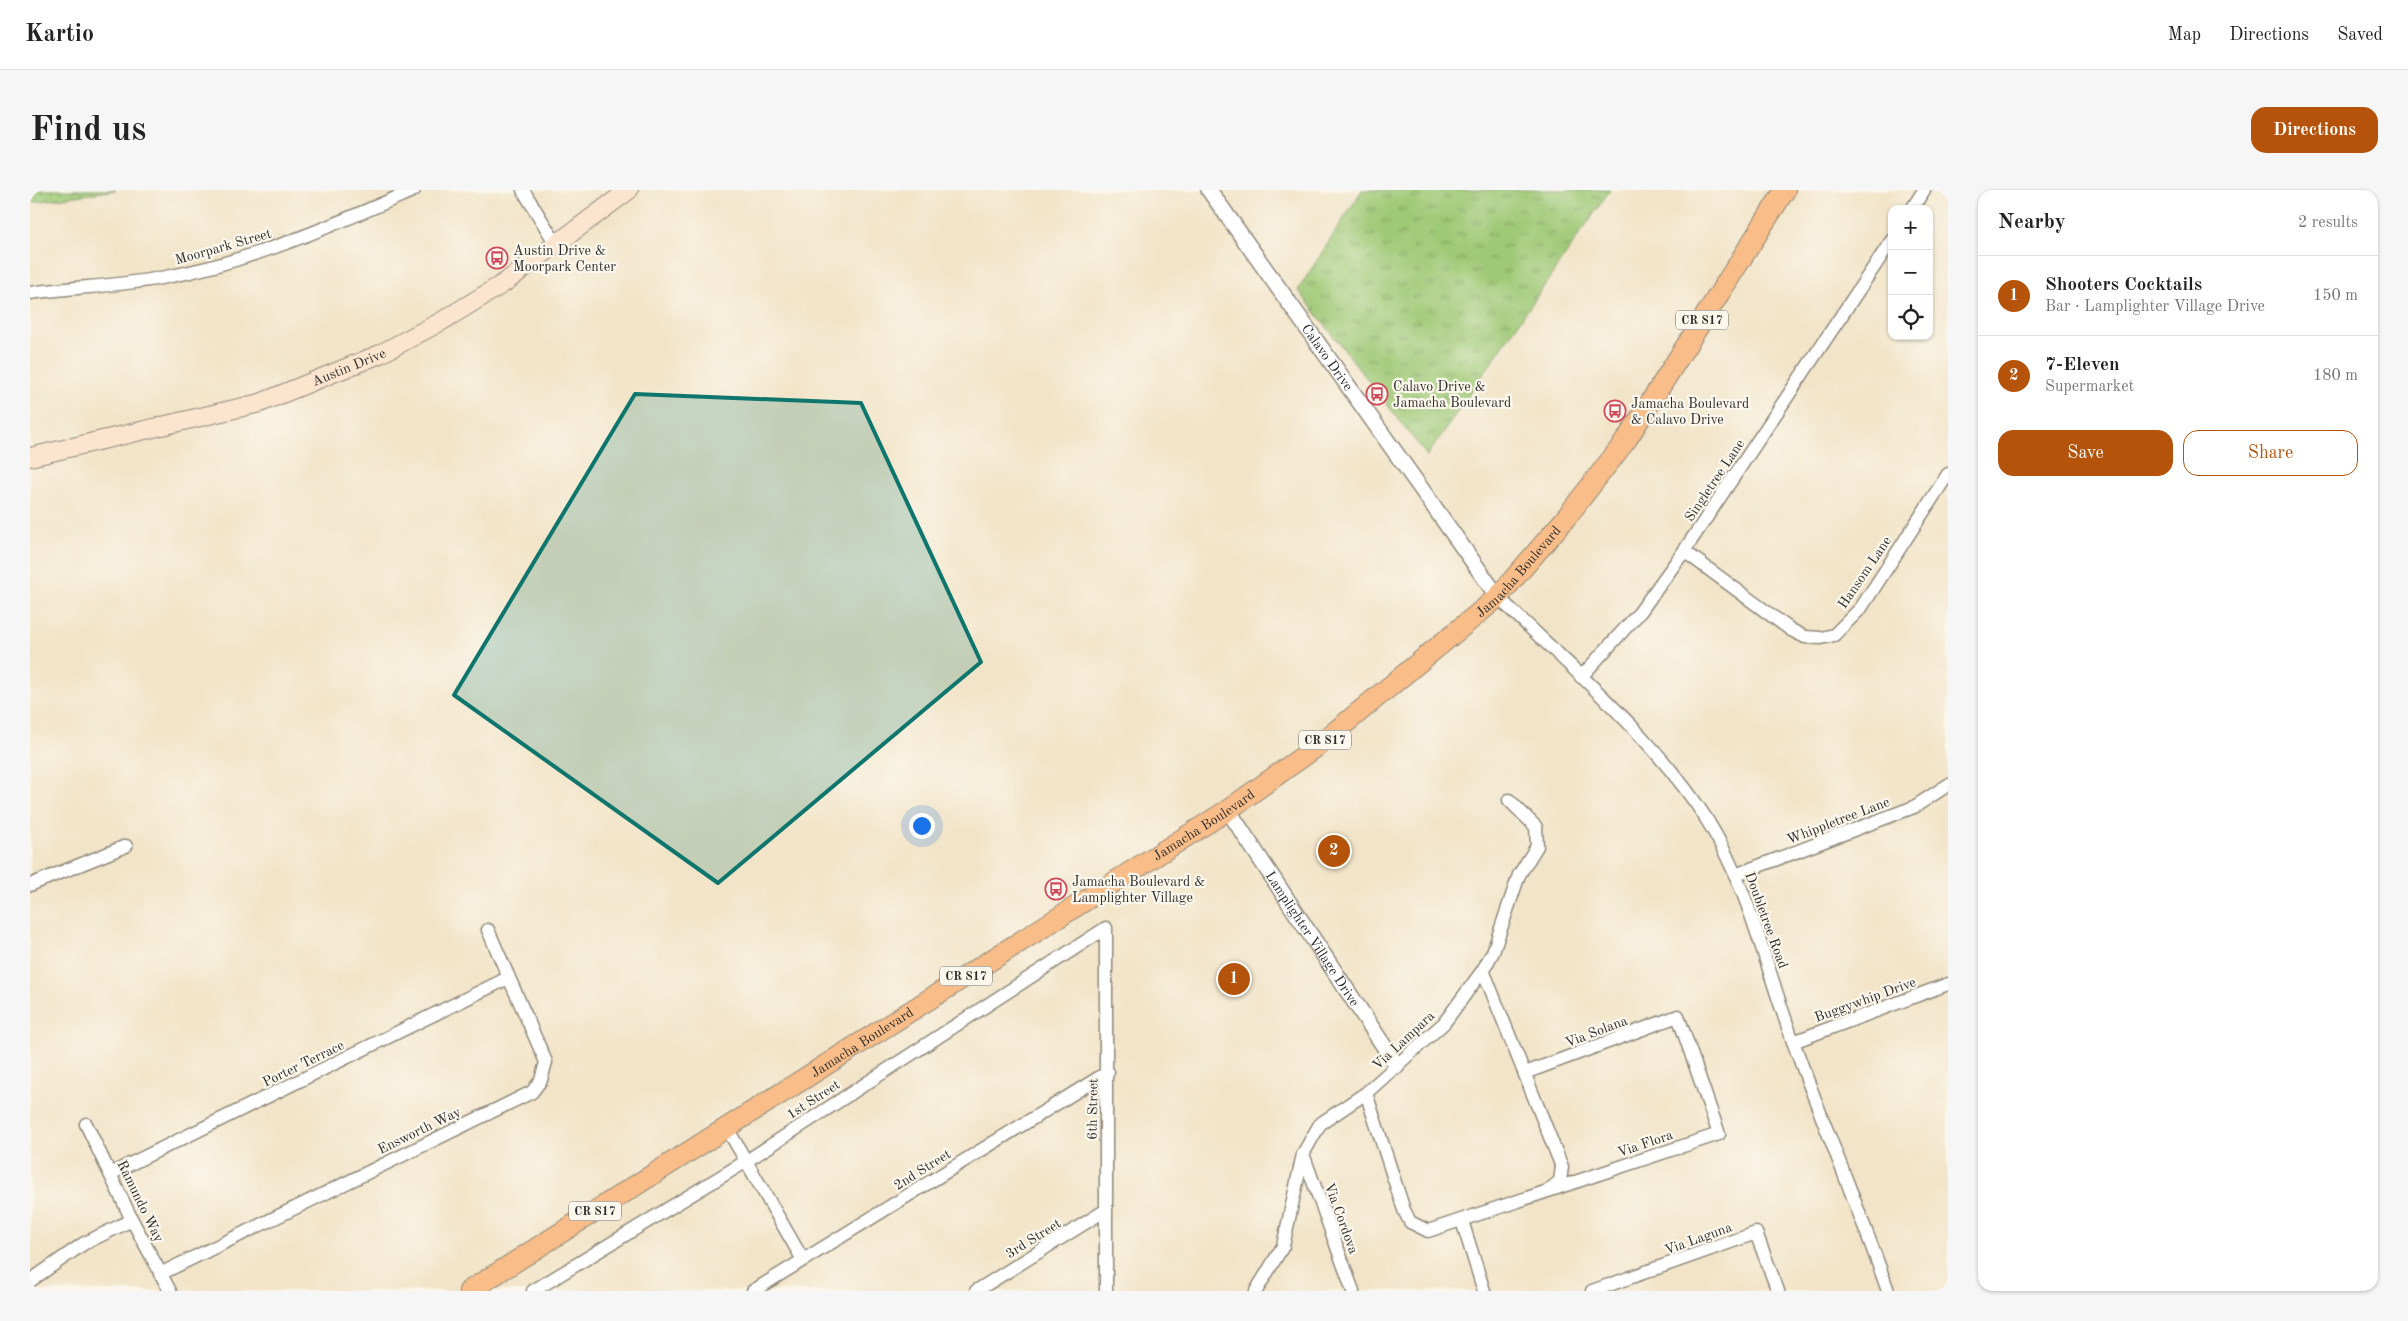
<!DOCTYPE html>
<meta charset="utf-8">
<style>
:root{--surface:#fff;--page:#f6f6f6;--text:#222;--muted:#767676;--line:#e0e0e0;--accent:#b45309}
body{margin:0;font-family:"Old Standard TT",serif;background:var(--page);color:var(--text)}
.controls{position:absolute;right:15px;top:15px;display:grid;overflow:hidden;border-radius:10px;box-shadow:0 1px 4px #0004}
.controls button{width:45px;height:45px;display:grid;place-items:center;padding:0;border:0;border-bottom:1px solid var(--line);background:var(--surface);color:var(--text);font:25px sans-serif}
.you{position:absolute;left:891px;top:635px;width:18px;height:18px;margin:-12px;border:4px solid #fff;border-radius:50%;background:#1a73e8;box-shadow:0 0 0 8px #1a73e833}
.badge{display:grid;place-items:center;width:32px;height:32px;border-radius:50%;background:var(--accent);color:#fff;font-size:16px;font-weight:700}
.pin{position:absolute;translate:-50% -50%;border:2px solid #fff;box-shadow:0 1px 5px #0006}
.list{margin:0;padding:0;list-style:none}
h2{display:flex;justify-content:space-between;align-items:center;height:65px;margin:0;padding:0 20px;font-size:21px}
h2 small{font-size:16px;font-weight:400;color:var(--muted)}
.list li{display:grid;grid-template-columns:32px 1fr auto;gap:15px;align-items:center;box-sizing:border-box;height:80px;padding:0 20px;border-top:1px solid var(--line)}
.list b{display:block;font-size:19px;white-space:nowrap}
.list p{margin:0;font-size:16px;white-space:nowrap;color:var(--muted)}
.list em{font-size:16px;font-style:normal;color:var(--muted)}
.actions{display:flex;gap:10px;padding:15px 20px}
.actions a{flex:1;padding:11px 0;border:1px solid var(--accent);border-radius:15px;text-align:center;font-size:18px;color:var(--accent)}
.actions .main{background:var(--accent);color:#fff}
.icon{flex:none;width:28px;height:28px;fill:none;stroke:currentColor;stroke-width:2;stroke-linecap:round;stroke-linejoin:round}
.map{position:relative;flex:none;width:1918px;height:1101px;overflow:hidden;border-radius:15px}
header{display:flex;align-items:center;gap:30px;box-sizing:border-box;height:70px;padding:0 25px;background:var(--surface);border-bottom:1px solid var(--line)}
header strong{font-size:24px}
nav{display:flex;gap:28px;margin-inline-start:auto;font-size:18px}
.intro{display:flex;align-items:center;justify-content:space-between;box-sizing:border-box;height:120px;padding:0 30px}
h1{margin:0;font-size:35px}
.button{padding:12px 22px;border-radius:15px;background:var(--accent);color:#fff;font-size:18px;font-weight:700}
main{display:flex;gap:30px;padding:0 30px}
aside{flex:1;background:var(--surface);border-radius:15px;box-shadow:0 1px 4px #0004}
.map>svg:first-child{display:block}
.grass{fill:url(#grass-tufts);stroke:#647a50}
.park{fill:url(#park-dots);stroke:#647a50}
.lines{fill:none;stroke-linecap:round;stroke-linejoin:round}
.minor-casing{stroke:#8e887a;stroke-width:15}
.tertiary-casing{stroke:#8e887a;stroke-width:18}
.secondary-casing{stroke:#8e887a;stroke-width:20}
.primary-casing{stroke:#8e887a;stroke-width:22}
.minor{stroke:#fff;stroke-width:12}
.tertiary{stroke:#fff;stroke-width:15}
.secondary{stroke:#fce5cf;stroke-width:18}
.primary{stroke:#f8bd88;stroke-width:20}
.marked{fill:#0f766e;fill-opacity:0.2;stroke:#0f766e;stroke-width:4;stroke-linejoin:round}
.labels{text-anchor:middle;stroke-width:4.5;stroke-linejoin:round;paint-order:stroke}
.shield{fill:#fbf7ec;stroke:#696865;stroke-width:1}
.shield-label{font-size:12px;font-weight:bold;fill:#2b2b2b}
.street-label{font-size:14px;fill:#2b2b2b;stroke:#fbf7ec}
.poi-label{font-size:14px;fill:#2b2b2b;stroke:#fbf7ec;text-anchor:start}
</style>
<header>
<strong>Kartio</strong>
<nav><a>Map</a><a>Directions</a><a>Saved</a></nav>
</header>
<div class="intro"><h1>Find us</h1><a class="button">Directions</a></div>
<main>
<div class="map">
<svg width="1918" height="1101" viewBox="0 0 1918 1101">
<defs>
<pattern id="grass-tufts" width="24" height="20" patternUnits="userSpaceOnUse" patternTransform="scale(1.25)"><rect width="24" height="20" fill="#9ec976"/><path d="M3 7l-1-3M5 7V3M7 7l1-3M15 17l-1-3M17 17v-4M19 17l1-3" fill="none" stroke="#81a361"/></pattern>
<pattern id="park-dots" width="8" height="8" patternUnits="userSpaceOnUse" patternTransform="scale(1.25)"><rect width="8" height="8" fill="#9ec976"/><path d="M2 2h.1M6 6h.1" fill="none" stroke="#81a361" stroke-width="1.8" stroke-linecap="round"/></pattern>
</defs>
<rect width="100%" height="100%" fill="#fbf7ec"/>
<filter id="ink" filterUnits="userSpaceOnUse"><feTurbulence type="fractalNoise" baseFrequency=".02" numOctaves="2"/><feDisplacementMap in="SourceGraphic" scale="10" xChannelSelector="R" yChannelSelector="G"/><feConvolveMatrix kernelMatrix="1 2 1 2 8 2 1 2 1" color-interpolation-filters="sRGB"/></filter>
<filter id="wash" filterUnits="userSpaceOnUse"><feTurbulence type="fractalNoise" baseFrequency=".0096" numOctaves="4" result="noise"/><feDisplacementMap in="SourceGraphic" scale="20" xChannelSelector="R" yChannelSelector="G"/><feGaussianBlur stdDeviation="1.12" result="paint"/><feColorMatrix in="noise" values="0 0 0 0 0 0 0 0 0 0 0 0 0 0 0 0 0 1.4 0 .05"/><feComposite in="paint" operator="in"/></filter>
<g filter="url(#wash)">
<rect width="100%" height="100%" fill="#f2e4c8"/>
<path class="grass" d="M1332 0H1580L1397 266 1268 100Z"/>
<path class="park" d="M0 0H86L0 13Z"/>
</g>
<g filter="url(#ink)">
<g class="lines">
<g class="minor-casing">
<path id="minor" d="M493 0 526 54
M1882 19 1894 0
M0 103C45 97 92 96 136 87 223 71 303 35 384 0
M1654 361 1761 440 1775 447 1791 448 1804 445 1831 418 1918 284
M1468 407C1537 474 1626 549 1677 630 1720 699 1736 779 1764 854 1794 936 1829 1018 1858 1101
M1551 487 1610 422 1654 361 1862 50
M1705 685 1884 617 1918 595
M0 695 96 656
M1076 738V1101
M1453 780 1532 977 1530 991 1519 1000
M1763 852 1918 794
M1336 903 1374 1020 1380 1032 1398 1041 1689 944 1648 826 1495 883
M56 934 102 1030 140 1101
M697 938 773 1070
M1273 964 1323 1101
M80 984 478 788
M1432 1031 1454 1101
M130 1084 502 902 511 890 516 872 458 740
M0 1091 53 1054 102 1030
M503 1101 715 972 1076 738
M723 1101 1078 882
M946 1101 1076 1020
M1226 1101 1253 1056 1273 964 1290 934 1336 903 1414 833 1453 780 1463 762 1489 685 1507 656 1506 637 1479 610
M1562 1101 1726 1043 1748 1101"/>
</g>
<g class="tertiary-casing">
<g id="tertiary">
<path id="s1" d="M1179 0 1468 407"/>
<path id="s2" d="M1198 620 1367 876"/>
</g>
</g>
<g class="secondary-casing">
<g id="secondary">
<path id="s3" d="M0 267 230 213 350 164 412 131 474 93 599 0"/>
</g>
</g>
<g class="primary-casing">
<g id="primary">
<path id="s4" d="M439 1101 1198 620 1289 555 1468 407 1535 329 1597 249 1755 0"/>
</g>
</g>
<use href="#minor" class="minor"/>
<use href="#tertiary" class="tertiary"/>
<use href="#secondary" class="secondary"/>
<use href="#primary" class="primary"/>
</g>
</g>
<path class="marked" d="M605 204 831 213 951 472 688 693 424 505Z"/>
<defs>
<g id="bus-ring" transform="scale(1.125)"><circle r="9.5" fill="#fbf7ec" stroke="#d1495b" stroke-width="1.5"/><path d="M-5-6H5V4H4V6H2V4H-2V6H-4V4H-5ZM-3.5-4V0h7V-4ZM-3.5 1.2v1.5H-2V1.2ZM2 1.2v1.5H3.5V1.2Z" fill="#d1495b"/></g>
</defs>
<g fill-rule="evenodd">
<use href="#bus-ring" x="467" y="68"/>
<use href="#bus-ring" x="1347" y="204"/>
<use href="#bus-ring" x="1585" y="221"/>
<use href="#bus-ring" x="1026" y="699"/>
</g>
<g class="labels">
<g class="shield">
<rect x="1646" y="120.5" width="52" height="19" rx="4"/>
<rect x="1269" y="540.5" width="52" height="19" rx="4"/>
<rect x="910" y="776.5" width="52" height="19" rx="4"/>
<rect x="539" y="1011.5" width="52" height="19" rx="4"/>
</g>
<g class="shield-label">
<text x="1672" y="134">CR S17</text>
<text x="1295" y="554">CR S17</text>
<text x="936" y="790">CR S17</text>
<text x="565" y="1025">CR S17</text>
</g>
<g class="street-label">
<text transform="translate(193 56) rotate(-16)" y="5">Moorpark Street</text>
<text dy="5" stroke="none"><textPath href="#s1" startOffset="205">Calavo Drive</textPath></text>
<text dy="5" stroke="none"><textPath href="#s3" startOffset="332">Austin Drive</textPath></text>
<text transform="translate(1684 290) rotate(-56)" y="5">Singletree Lane</text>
<text dy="5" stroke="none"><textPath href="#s4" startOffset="1275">Jamacha Boulevard</textPath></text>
<text transform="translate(1834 382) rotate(-56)" y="5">Hansom Lane</text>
<text transform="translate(1808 630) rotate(-21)" y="5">Whippletree Lane</text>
<text dy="5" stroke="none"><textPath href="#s4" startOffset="870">Jamacha Boulevard</textPath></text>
<text transform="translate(1737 730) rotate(70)" y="5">Doubletree Road</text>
<text dy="5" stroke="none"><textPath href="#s2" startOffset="154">Lamplighter Village Drive</textPath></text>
<text transform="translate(1835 809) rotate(-20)" y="5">Buggywhip Drive</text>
<text transform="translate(1566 841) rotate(-21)" y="5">Via Solana</text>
<text transform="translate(1373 850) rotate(-43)" y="5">Via Lampara</text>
<text dy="5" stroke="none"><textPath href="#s4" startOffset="465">Jamacha Boulevard</textPath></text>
<text transform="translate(273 873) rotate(-26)" y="5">Porter Terrace</text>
<text transform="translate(783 909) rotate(-33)" y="5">1st Street</text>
<text transform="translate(1062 919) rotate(-89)" y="5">6th Street</text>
<text transform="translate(389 940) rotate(-26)" y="5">Ensworth Way</text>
<text transform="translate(1615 953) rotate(-19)" y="5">Via Flora</text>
<text transform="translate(892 979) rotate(-32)" y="5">2nd Street</text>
<text transform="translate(111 1011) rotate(64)" y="5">Ramundo Way</text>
<text transform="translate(1312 1028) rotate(70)" y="5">Via Cordova</text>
<text transform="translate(1003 1048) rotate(-32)" y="5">3rd Street</text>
<text transform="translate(1668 1048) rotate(-20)" y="5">Via Laguna</text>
</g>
<g class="poi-label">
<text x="483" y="65">Austin Drive &amp;<tspan x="483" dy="16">Moorpark Center</tspan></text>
<text x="1363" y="201">Calavo Drive &amp;<tspan x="1363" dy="16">Jamacha Boulevard</tspan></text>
<text x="1601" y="218">Jamacha Boulevard<tspan x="1601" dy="16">&amp; Calavo Drive</tspan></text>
<text x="1042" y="696">Jamacha Boulevard &amp;<tspan x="1042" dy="16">Lamplighter Village</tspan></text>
</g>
</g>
</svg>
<div class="controls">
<button>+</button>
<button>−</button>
<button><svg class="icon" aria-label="locate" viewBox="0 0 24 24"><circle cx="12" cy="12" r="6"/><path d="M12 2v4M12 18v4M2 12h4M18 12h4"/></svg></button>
</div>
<div class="you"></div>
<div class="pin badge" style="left:1204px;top:789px">1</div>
<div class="pin badge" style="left:1304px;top:661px">2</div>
</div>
<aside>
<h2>Nearby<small>2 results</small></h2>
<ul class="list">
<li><span class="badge">1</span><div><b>Shooters Cocktails</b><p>Bar · Lamplighter Village Drive</p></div><em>150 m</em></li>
<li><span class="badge">2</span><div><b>7-Eleven</b><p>Supermarket</p></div><em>180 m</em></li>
</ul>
<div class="actions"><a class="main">Save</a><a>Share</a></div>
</aside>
</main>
